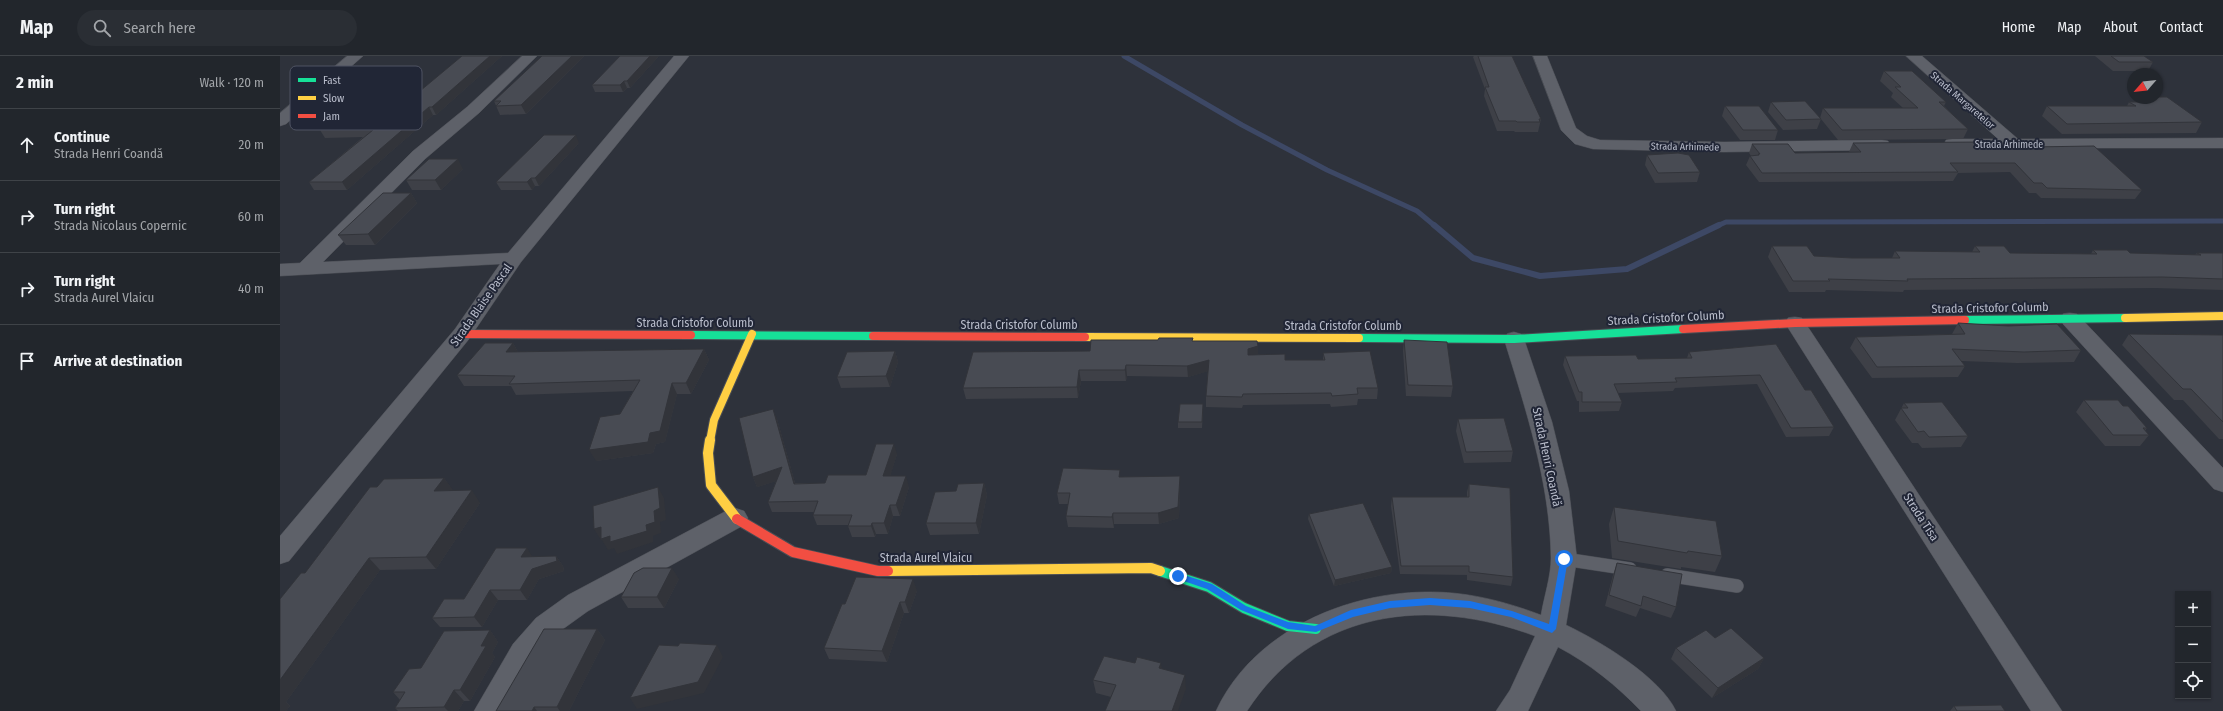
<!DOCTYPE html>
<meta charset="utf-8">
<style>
:root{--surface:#22262c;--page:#2a2e34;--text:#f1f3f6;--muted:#a2a5a9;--line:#3f4348}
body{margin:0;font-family:"Fira Sans Condensed",sans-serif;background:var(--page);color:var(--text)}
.controls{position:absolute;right:12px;bottom:12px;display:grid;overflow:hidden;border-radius:0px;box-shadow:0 1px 3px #0004}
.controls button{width:36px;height:36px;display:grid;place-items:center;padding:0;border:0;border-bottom:1px solid var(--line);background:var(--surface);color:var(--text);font:20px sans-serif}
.compass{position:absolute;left:1847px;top:12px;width:36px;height:36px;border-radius:50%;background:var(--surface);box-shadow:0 1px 3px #0004;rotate:242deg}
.stop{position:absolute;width:12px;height:12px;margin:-9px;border:3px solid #1a73e8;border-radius:50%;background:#fff}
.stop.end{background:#1a73e8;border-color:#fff;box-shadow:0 1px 4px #0008}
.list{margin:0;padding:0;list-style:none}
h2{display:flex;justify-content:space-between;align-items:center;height:52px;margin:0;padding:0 16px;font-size:17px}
h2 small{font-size:13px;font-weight:400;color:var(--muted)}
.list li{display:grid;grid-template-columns:26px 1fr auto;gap:12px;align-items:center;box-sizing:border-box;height:72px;padding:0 16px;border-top:1px solid var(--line)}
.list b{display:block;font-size:15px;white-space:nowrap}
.list p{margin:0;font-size:13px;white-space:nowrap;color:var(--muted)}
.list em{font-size:13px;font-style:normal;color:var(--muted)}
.icon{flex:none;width:22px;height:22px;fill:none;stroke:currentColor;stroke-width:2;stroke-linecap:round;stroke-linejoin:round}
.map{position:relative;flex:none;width:1943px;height:655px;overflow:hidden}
header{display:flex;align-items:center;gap:24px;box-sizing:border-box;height:56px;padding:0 20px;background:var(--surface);border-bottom:1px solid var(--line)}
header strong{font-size:19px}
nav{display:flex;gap:22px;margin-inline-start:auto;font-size:14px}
.search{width:280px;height:36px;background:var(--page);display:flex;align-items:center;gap:10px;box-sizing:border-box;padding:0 14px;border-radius:22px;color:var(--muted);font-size:15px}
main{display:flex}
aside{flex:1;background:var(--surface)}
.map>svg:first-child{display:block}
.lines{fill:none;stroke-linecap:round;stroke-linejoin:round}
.stream-far1{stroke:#3d4865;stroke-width:5}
.stream{stroke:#3d4865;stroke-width:6}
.lane-casing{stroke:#4a4d54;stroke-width:14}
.street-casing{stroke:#4a4d54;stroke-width:1}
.fast-far1-casing{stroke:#4a4d54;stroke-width:10}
.fast-casing{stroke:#4a4d54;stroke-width:12}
.slow-far1-casing{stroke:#4a4d54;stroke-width:10}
.slow-casing{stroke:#4a4d54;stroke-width:12}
.jam-far1-casing{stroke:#4a4d54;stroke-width:10}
.jam-casing{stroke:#4a4d54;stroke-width:12}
.lane{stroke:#5e6169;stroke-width:13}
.street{fill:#5e6169;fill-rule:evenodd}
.fast-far1{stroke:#16e098;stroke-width:8}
.fast{stroke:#16e098;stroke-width:10}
.slow-far1{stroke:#ffcf43;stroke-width:8}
.slow{stroke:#ffcf43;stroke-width:10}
.jam-far1{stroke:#f24e42;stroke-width:8}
.jam{stroke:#f24e42;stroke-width:10}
.wall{fill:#3e4047}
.shaded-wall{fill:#32343a}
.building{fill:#484b53;stroke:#32343a}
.route{fill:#1a73e8}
.labels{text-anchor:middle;stroke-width:4;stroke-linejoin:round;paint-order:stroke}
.far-street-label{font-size:10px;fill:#b9bdcb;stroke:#212636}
.street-label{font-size:12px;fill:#b9bdcb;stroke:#212636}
.key{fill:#212636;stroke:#4f5363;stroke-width:1}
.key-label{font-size:11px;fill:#b9bdcb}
</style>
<header>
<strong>Map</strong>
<div class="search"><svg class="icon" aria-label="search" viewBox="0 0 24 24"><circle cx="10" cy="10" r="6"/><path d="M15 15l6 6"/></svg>Search here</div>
<nav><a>Home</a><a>Map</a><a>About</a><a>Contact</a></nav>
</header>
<main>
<aside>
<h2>2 min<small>Walk · 120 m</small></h2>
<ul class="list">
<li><svg class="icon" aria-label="ahead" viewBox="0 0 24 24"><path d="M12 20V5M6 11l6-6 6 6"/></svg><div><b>Continue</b><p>Strada Henri Coandă</p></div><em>20 m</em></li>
<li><svg class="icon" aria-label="right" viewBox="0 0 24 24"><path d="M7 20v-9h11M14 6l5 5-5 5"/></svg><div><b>Turn right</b><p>Strada Nicolaus Copernic</p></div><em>60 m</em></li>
<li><svg class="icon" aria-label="right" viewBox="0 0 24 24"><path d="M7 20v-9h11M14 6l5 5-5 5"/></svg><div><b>Turn right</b><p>Strada Aurel Vlaicu</p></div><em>40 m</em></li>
<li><svg class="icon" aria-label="arrive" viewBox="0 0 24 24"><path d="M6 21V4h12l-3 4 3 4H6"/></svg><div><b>Arrive at destination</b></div></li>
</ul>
</aside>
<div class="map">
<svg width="1943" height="655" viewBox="0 0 1943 655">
<rect width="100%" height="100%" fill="#2e323b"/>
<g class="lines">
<path class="stream-far1" d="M844 0 962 69 1047 114 1137 155 1155 170
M1437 170 1446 166 1943 165"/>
<path class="stream" d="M1154 169 1193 202 1260 220 1347 213 1439 169"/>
<g class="lane-casing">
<path id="lane" d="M1284 503 1350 513
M1387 519 1457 530"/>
</g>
<g class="street-casing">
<path id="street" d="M67 0H83L6 68 0 70V57Z
M242 0H257L199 57 145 103 43 206 228 197 394 0H409L241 206 189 283 9 505 0 508V480L175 273 220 208 0 220V208L20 207 133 95 187 51Z
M1253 0H1267L1296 72 1307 80 1320 84 1444 86 1602 84 1608 85 1610 89 1608 93 1602 94 1444 96 1313 93 1295 88 1281 74Z
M1626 0H1642L1738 83 1943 82V92H1666L1664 88 1666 84 1672 83H1718Z
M1790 257 1797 258 1943 412V436L1934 433 1783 268 1780 263 1783 258Z
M1515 261 1522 262 1782 655H1751L1505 267 1508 262Z
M1234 276 1241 278 1244 283 1272 366 1289 435 1297 503 1286 569C1320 585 1380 621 1396 655H1361C1336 629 1310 608 1278 591L1248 655H1216L1230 634 1255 580C1148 540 1033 553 967 655H936C972 577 1063 537 1145 536 1185 535 1224 545 1261 559 1264 541 1271 520 1271 502 1270 427 1246 354 1224 283L1227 278Z
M455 452 464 455 468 462 464 469 308 555 276 578 253 604 225 655H194L233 588 256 562 288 539 446 455Z"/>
</g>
<g class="fast-far1-casing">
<path id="fast-far1" d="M1685 264 1845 262
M411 279 593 280
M1079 282 1234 283 1403 273"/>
</g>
<g class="fast-casing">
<path id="fast" d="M880 515 929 531 964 552 1008 570 1036 573"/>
</g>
<g class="slow-far1-casing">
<path id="slow-far1" d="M1845 262 1943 260
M805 281 1079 282
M430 385 434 364 472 278"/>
</g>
<g class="slow-casing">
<path id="slow" d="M430 384 428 397 431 429 457 463
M608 515 871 512 880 515"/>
</g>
<g class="jam-far1-casing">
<path id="jam-far1" d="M1403 273 1515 267 1685 264
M182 278 411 279
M593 280 805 281"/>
</g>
<g class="jam-casing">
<path id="jam" d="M457 463 513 496 598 515H608"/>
</g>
<use href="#lane" class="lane"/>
<use href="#street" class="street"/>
<use href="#fast-far1" class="fast-far1"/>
<use href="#fast" class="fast"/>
<use href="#slow-far1" class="slow-far1"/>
<use href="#slow" class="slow"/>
<use href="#jam-far1" class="jam-far1"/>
<use href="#jam" class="jam"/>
</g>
<path class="wall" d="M182 0H222L156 59H153L67 134H34L29 126 83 81 45 82 40 74 64 54 40 55 34 45 104 26 86 41 134 40Z
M262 0H304L246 58 220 59 214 45Z
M379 0 350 32H347L343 36H315L312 29Z
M1194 0H1232L1261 63 1258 76H1235L1234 75H1217L1204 40 1205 33 1193 1Z
M1815 0H1864L1873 6 1868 15H1833Z
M1604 15 1666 46 1664 50 1688 73 1683 83 1558 84 1541 63 1537 73 1503 74 1488 56 1491 46 1540 62 1543 52H1623L1611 41 1613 37 1600 25Z
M1859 42H1877L1922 66 1916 77 1782 78 1762 60 1767 50H1847L1849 46H1857Z
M1445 50 1498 74 1495 84H1460L1442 60Z
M299 87 259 130H255L252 134H221L216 126Z
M1573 87 1705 89 1862 134 1855 143 1761 142 1756 137H1749L1730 116 1678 117 1673 125 1479 126 1466 109 1470 100H1471L1469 97 1472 88 1515 97 1569 96Z
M1367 99 1420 116 1417 126 1375 127 1365 109Z
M183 113 161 134H132L126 124Z
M131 137 137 147 95 189H66L58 179Z
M1492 190 1534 200 1572 202H1612L1615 195 1692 196 1695 190 1730 197 1811 198 1813 194 1850 197 1915 199 1917 197H1943V234L1875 232 1624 234 1623 236 1546 234 1545 236H1509L1488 201Z
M1678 267 1801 294 1794 306 1737 307 1681 305 1685 310 1678 321 1592 322 1570 292 1576 281 1672 278Z
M1849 278 1943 279V383H1939L1903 344H1894L1842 289Z
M1124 284 1173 330 1171 341 1126 340 1123 295Z
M913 285 1005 304H1043V297L1098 332 1097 343H1078L1077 349 1051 351 1050 348 963 349 962 352 926 351V340L928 315 908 321 847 320 846 325H801L798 342 686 343 683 332Z
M233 287 238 296 424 293 429 304 411 338H397L385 386 376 388 373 397 316 405 340 358 353 335 236 339 231 330H184L177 319Z
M1496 288 1525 334 1554 371 1549 380 1506 381 1477 328 1395 332 1393 335 1338 337 1342 346 1339 355 1299 356V345H1297L1283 309 1285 300 1358 303 1407 302 1409 296Z
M615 295 618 306 610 331 561 332 557 321Z
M1804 344 1843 350 1867 372 1865 375 1869 379 1860 390H1825L1796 356Z
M1624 347 1688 380 1681 391 1642 392 1638 387H1632L1615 364Z
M923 354 922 372H898V366Z
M497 363 515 427H545L586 419 617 398 610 420 629 431 620 460H613L608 478H596L595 481H572L568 470V469H537L533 459 534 456H492L488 446 496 425 477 431 473 421Z
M1178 363 1233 395 1231 406 1184 407 1176 375Z
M841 421 900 432 899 462 879 468H834V472L788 471 786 460 788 448H779L777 437Z
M164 422 173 435 200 447 156 513 100 514 6 646 10 650 6 655H0L97 431Z
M704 427 707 439 699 478 650 479 646 467 676 435Z
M1189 428 1233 521 1231 530 1187 524V519L1120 518 1111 450 1112 441H1187V436Z
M1334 451 1442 500 1435 516 1401 511V513L1332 502 1329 468Z
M1029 458 1112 511 1111 517 1054 530 1028 463Z
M276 500 283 510 284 515 259 523 247 544H218L202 571H160L152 562 253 501Z
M1337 507 1396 551 1391 562 1360 552 1356 561 1325 550 1333 519Z
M399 523 384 552H348L341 541Z
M637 535 629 557H624L607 606 549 603 544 592 565 548Z
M317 573 325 584 289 655H216Z
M210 574 218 586 212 597 215 601 190 645H184L178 655H118L115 652 120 644 113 636 141 612Z
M1435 582 1484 602 1478 613 1432 642 1391 603 1396 592Z
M855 607 882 613 906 633 831 641 816 637 813 624Z
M1674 650 1725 655H1670Z"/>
<path class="shaded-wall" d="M210 0H222L156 59 152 51Z
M292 0H304L246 58 241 49Z
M370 0H379L350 32 347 25Z
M98 16 104 26 71 54 65 44Z
M344 25 347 32 343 36 340 29Z
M149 51 153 59 67 134 62 126Z
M296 79 299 87 259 130 255 122Z
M178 103 183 113 161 134 155 124Z
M251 122 255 130 252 134 247 126Z
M131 137 137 147 95 189 88 178Z
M233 287 239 298 226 296Z
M978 290V301L968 304V293Z
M424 293 429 304 411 338 406 327Z
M615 295 618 306 610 331 606 320Z
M929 304V315L908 321 907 310Z
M846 309 847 320 846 325 845 314Z
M799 314 801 325 798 342 797 331Z
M392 327 397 338 385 386 376 388 373 397 316 405 309 394 370 377Z
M493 353 497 363 518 438 514 428Z
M614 388 617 398 607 431 603 420Z
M502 411 507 422 477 431 473 421Z
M626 420 629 431 620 460 616 449Z
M900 420V432L899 462 879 468 878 457Z
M164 422 173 434 163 448 154 435Z
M704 427 707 439 699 478 696 467Z
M378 431 384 442 386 464 380 466 381 477 373 480V486L337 498 334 492 328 494 322 484H321L314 473 321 471 366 469 374 455Z
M192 434 200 447 156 513 146 501Z
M610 449 613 460 608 478 604 467Z
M833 457 834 468V472L832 461Z
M592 467 596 478 595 481 591 470Z
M247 492 253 502 241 501Z
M276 500 283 510 284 515 259 523 247 544 240 534 252 513Z
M89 502 100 514 6 646 10 650 6 655H0V624Z
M1112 511 1111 517 1054 530 1055 524Z
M392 512 399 523 384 552 377 541Z
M633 523 637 535 629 557 625 546Z
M210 534 218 544 202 571 194 561Z
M620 546 624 557 607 606 602 595Z
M317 573 325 584 289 655H280L277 651Z
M210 574 218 586 212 597 215 601 190 645 180 634 201 590Z
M437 589 443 601 424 637 357 653 350 642Z
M1484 602 1478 613 1432 642 1438 632Z
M881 607 883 621 879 612Z
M905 619 906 633 898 655H892Z
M174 634 184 645 178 655H168L164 651Z
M254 651 257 655H252Z"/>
<path class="building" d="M182 0H210L152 51H149L62 126H29L93 74H40L79 41 134 40Z
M262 0H292L241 49 216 50 221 45H214Z
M340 0H370L347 25H344L340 29H312Z
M1198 0H1232L1261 63H1259L1260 66H1237L1236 65H1219L1205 31H1209Z
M1831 0H1864L1873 6H1839Z
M1604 15H1632L1666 46H1659L1688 73 1562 74 1543 52H1638L1615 31H1621Z
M1877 41H1887L1922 66 1787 68 1767 50H1856L1849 46H1865L1860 42H1877Z
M1525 45 1541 63 1506 64 1491 46Z
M1445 50H1479L1498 74H1463Z
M264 79H296L255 122H251L247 126H216Z
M1701 86 1705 89 1750 91 1814 90 1862 134 1767 132 1762 127H1754L1735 107H1670L1678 116 1482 117 1470 100 1479 99 1478 98H1480L1472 88H1508L1515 97 1581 96 1573 87Z
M1398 97 1409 99 1420 116 1378 117 1367 99Z
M149 103H178L155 124H126Z
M103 137H131L88 178 58 179Z
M1492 190H1527L1534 200 1572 202H1620L1615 195 1700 196 1695 190H1724L1730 197 1817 198 1813 194H1847L1850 197 1921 199 1917 197H1943V223L1882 221 1627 223 1628 225 1548 223 1550 225H1513Z
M1678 267 1728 270 1777 268 1801 294 1744 296 1672 293 1685 310 1597 311 1576 281 1685 278Z
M1849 278 1943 279V366L1911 333H1903Z
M879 282H913L912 285H977L978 290 968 293V299L1005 298V304H1045L1043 297 1090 295 1098 332H1077L1078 338 1052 340 1051 337 963 338 962 341 926 340 929 304 907 310 846 309 845 314H799L797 331 683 332 693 296 810 295 811 284H878Z
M1124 284 1167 286 1173 330 1128 329Z
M205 287H233L226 296 424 293 406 327H392L380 375 370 377 368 386 309 394 320 361 340 358 360 324 229 328 235 320 177 319Z
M1496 288 1525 334H1531L1554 371 1511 372 1480 319 1395 322 1397 326 1334 328 1342 346H1302V336H1299L1285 300 1356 299 1358 303 1412 302 1409 296Z
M615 295 606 320 557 321 567 296Z
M1804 344H1838L1843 350H1848L1867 372H1863L1869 379H1833Z
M1662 346 1688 380 1649 381 1644 375 1638 376 1621 352H1628L1624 347Z
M900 348H923L922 366H898Z
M493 353 514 428 545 427 548 419H586L596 388H614L603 420H626L616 449H610L604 467H592L591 470H568L572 459H533L538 445 488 446 502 411 473 421 459 362Z
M1224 362 1233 395 1186 396 1178 363Z
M783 412 840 414 839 421 900 420 898 451 878 457H833L832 461 786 460 790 437H777Z
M164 422 154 435 192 434 146 501 89 502 0 624V543L21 517H25L90 431H97L104 423Z
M704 427 696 467H646L655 436 676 435 678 428Z
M1189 428 1230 432 1233 521 1189 516V510H1121L1112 441H1189Z
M378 431 380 452 374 455 375 466 366 469 367 475 330 486V480L321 483V471L314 473 313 450Z
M1083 447 1112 511 1055 524 1029 458Z
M1334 451 1436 465 1442 500 1408 495 1407 497 1338 485Z
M216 492H247L241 501 276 500 277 505 252 513 240 534H210L194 561 152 562 164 543H184Z
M1337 507 1402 518 1396 551 1363 540 1361 550 1329 539Z
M363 512H392L377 541H341L354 517Z
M576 521 633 523 625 546H620L602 595 544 592 562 548H565Z
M1451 572 1484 602 1438 632 1396 592 1426 574 1435 582Z
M264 573H317L277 651H254L252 655H216Z
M210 574 201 590H206L180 634H174L164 651 115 652 125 636H113L129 613 141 612 164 575Z
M400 587 437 589 418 626 350 642 379 589 398 590Z
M824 600 855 607 857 601 881 607 879 612 905 619 892 655H825L836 629 813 624Z
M1721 649 1725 655H1677L1674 650Z"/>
<path class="route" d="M1281 500H1284L1288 503 1276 573 1272 577 1231 561 1190 552 1150 549 1110 552 1073 561 1036 576 1008 573 961 554 927 533 895 522 894 520 898 517 932 528 966 550 1008 566 1035 570 1071 554 1110 545 1150 542 1190 545 1232 555 1269 568Z"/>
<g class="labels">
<g class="far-street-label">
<text transform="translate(1683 44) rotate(41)" y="4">Strada Margaretelor</text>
<text x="1729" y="92">Strada Arhimede</text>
<text transform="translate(1405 90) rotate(1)" y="4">Strada Arhimede</text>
</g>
<g class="street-label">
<text transform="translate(201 249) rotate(-55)" y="4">Strada Blaise Pascal</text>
<text transform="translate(1710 252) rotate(-1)" y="4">Strada Cristofor Columb</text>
<text transform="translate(1386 262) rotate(-3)" y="4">Strada Cristofor Columb</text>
<text x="415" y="271">Strada Cristofor Columb</text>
<text x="739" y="273">Strada Cristofor Columb</text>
<text x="1063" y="274">Strada Cristofor Columb</text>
<text transform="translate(1267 401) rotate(78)" y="4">Strada Henri Coandă</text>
<text transform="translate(1641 461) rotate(57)" y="4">Strada Tisa</text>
<text x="646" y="506">Strada Aurel Vlaicu</text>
</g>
</g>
<rect x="10" y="10" width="132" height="64" rx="6" class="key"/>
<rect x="18" y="22" width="18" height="4" fill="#16e098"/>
<rect x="18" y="40" width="18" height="4" fill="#ffcf43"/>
<rect x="18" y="58" width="18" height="4" fill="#f24e42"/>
<g class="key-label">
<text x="43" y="28">Fast</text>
<text x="43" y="46">Slow</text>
<text x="43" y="64">Jam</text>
</g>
</svg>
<div class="controls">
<button>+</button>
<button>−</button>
<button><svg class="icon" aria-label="locate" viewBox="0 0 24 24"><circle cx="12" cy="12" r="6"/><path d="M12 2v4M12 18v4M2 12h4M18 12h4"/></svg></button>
</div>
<svg class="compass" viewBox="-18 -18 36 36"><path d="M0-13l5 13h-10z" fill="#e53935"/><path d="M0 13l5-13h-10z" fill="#a2a5a9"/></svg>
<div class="stop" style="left:1284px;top:503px"></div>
<div class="stop end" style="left:898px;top:520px"></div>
</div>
</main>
